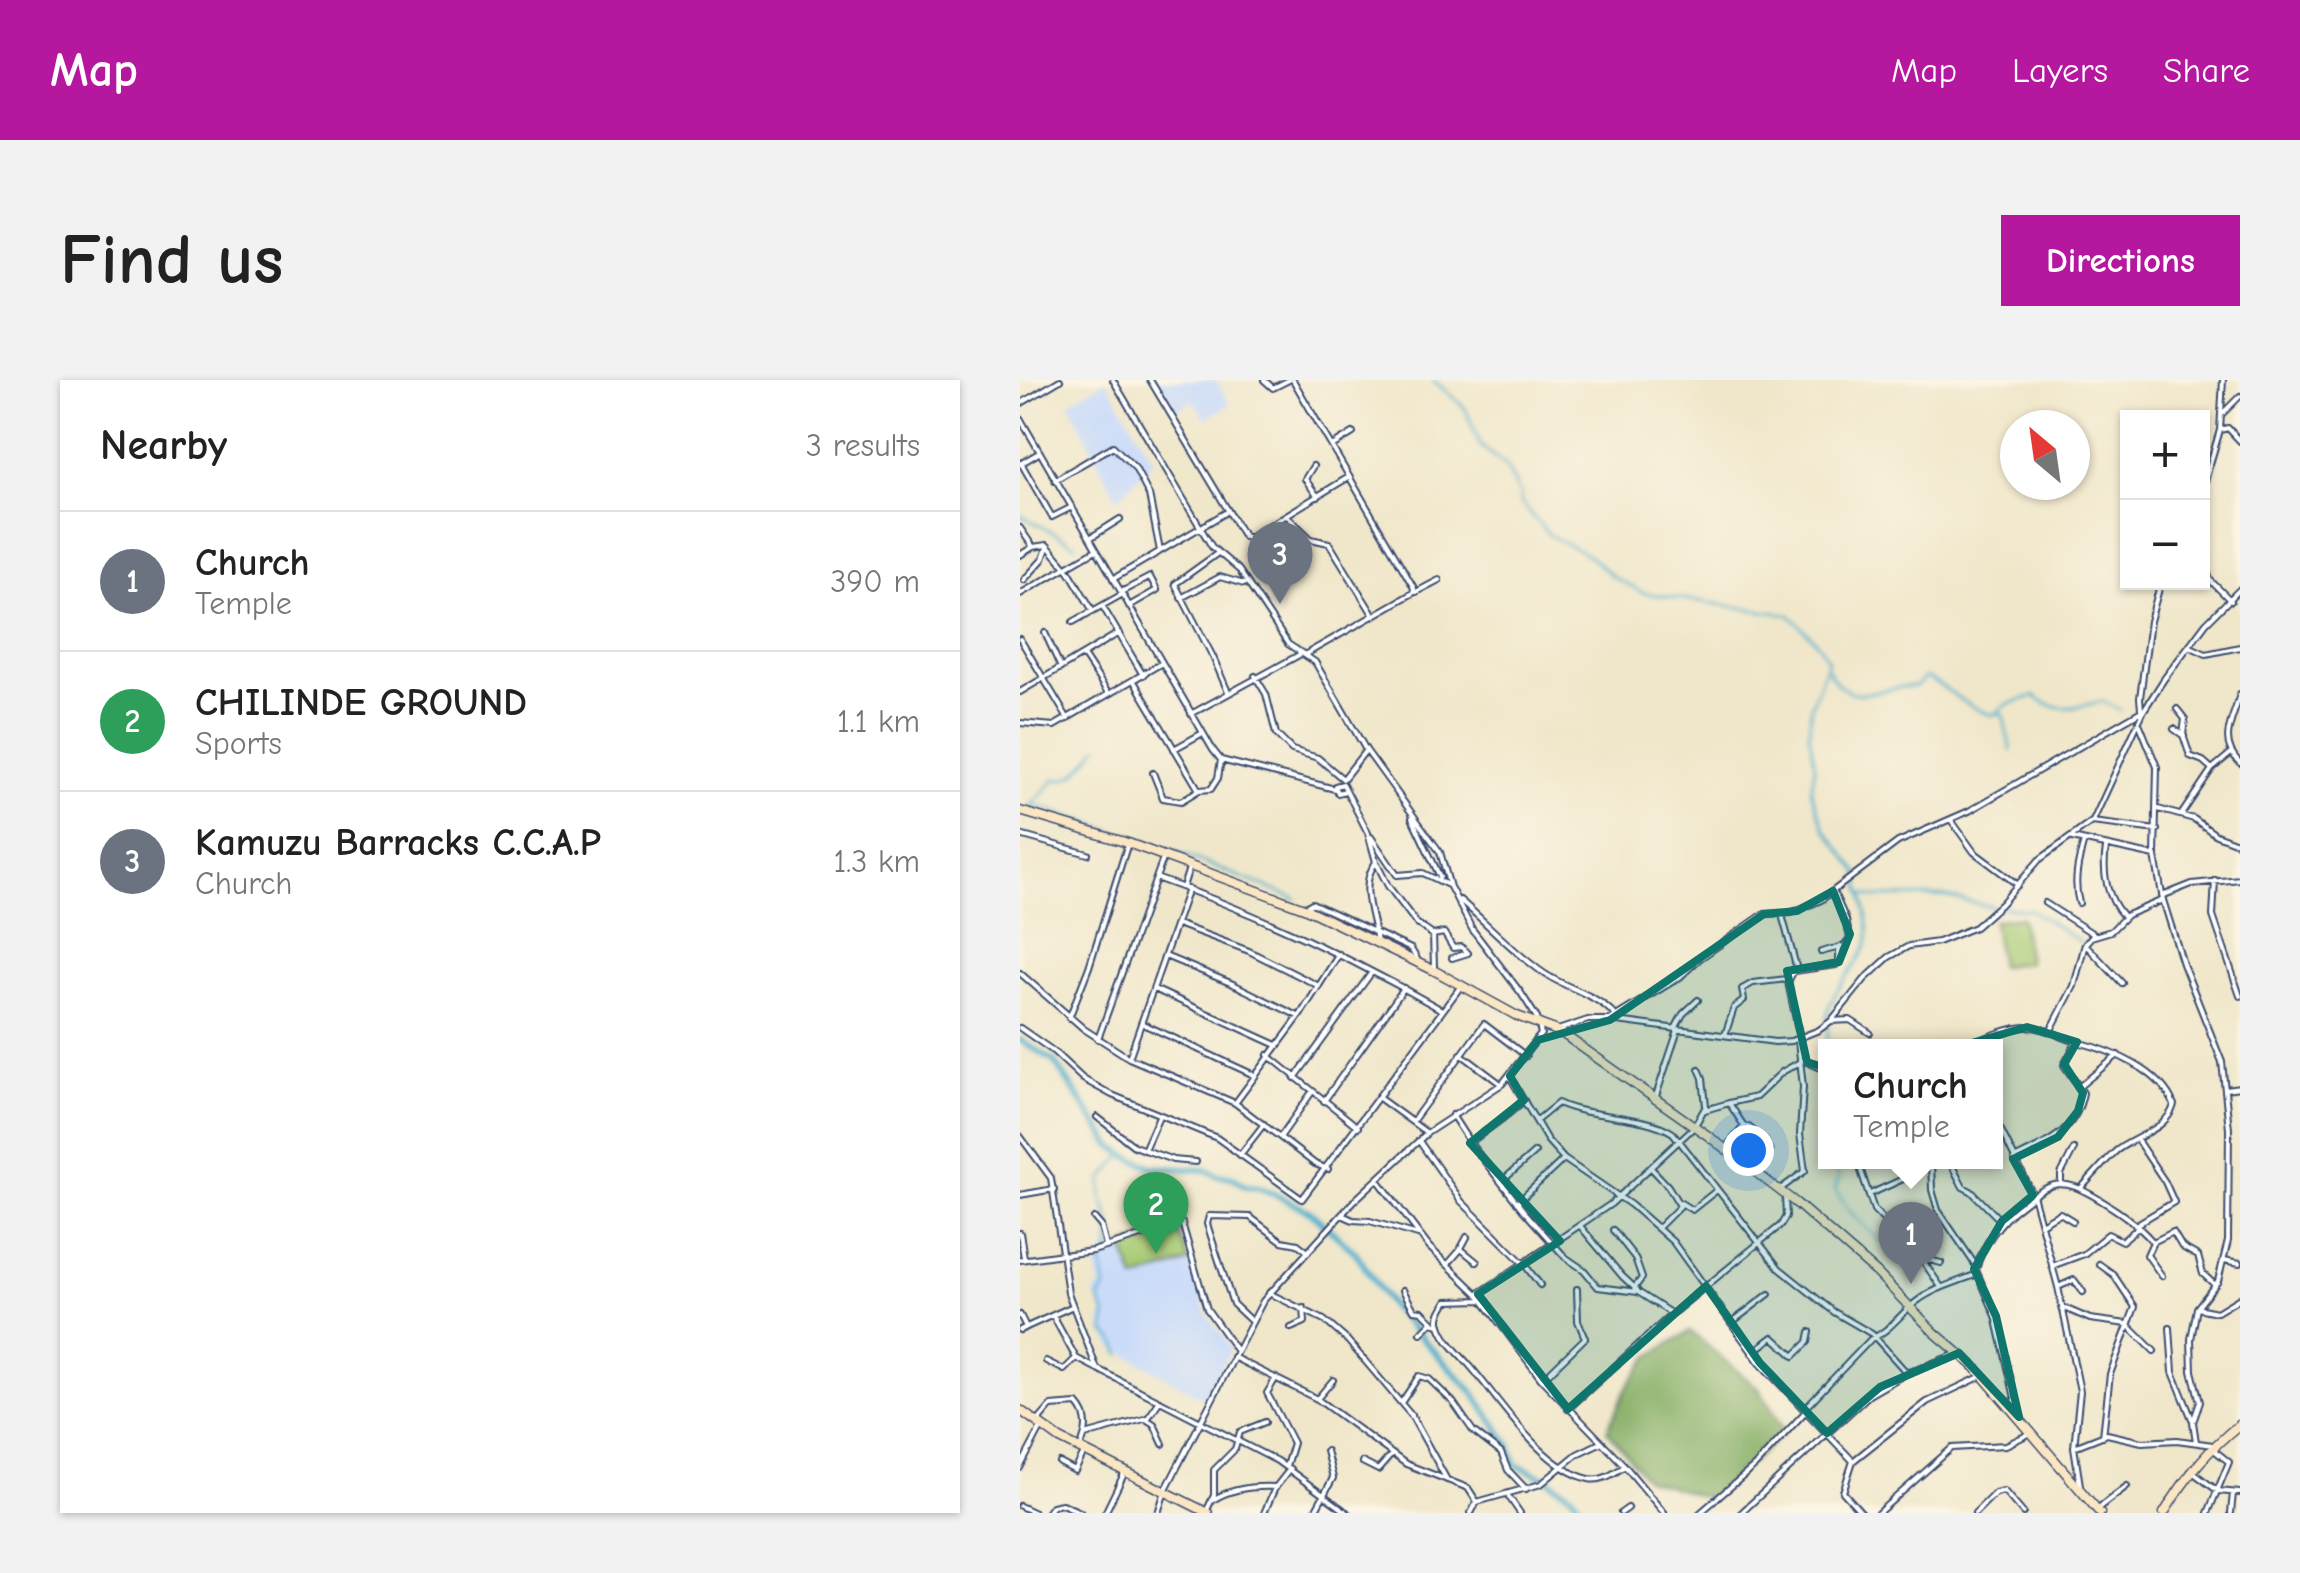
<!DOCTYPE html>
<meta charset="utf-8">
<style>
:root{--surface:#fff;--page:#f2f2f2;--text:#222;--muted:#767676;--line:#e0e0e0;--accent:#b5179e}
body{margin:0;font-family:"Comic Neue",sans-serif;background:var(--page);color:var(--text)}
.controls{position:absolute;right:30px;top:30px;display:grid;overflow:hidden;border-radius:0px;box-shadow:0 2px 8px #0004}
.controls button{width:90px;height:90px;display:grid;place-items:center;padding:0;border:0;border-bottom:2px solid var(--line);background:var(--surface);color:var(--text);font:50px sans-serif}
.compass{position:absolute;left:980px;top:30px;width:90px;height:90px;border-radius:50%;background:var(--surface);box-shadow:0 2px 8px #0004;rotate:331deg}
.you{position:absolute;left:728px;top:770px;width:35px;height:35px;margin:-25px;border:8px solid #fff;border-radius:50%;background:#1a73e8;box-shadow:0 0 0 15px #1a73e833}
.badge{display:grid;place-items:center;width:65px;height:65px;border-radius:50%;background:var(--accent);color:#fff;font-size:32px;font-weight:700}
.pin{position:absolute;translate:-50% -82px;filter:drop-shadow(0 2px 5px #0008)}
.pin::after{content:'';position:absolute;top:52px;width:35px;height:30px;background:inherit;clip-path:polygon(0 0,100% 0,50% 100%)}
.popup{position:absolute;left:798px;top:659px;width:185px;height:130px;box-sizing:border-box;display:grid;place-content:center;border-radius:0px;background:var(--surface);filter:drop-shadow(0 2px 8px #0005);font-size:32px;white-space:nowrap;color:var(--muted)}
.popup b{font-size:38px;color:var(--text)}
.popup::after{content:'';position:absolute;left:50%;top:100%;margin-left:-20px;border:20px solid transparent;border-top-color:var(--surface)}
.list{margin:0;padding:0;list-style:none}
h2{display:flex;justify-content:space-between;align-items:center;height:130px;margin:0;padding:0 40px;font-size:42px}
h2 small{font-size:32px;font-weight:400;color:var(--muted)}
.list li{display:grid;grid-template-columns:65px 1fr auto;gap:30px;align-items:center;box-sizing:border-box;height:140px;padding:0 40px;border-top:2px solid var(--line)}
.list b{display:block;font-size:38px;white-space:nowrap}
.list p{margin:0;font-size:32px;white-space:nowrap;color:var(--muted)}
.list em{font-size:32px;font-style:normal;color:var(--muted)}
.map{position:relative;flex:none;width:1220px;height:1133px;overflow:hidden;border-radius:0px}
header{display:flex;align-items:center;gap:60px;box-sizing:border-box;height:140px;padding:0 50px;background:var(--accent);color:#fff}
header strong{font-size:48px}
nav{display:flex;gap:55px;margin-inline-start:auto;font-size:35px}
.intro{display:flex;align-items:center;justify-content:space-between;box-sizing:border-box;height:240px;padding:0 60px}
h1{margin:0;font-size:70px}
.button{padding:25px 45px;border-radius:0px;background:var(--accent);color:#fff;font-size:35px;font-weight:700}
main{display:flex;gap:60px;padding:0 60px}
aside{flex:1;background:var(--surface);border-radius:0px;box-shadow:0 2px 8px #0004}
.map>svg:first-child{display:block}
.built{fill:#cadcf9}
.green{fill:#a8cb75;stroke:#627d6a;stroke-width:2.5}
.forest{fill:#86af66;stroke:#506f62;stroke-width:2.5}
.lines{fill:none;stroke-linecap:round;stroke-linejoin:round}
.stream{stroke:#4eafcd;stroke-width:2.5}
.river{stroke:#4eafcd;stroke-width:6}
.street-casing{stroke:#3b4b6e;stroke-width:8}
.secondary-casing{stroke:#3b4b6e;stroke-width:11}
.street{stroke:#fff;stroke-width:4}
.secondary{stroke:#fbe6c4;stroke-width:8}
.marked{fill:#0f766e;fill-opacity:0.2;stroke:#0f766e;stroke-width:8;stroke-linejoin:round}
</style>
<header>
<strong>Map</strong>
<nav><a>Map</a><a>Layers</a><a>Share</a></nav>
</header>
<div class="intro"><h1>Find us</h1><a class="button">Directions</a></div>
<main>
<aside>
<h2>Nearby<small>3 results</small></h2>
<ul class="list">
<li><span class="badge" style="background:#6b7280">1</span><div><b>Church</b><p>Temple</p></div><em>390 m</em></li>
<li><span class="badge" style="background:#2e9e5b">2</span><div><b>CHILINDE GROUND</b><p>Sports</p></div><em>1.1 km</em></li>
<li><span class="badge" style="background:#6b7280">3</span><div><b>Kamuzu Barracks C.C.A.P</b><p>Church</p></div><em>1.3 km</em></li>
</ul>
</aside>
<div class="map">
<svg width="1220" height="1133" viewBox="0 0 1220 1133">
<rect width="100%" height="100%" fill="#fcf5e5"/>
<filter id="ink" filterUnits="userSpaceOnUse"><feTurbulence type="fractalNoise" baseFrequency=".01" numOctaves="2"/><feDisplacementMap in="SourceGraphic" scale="20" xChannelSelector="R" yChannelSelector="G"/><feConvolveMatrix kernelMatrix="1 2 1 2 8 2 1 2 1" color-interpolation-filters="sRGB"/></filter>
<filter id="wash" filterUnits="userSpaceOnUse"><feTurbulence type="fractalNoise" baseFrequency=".0048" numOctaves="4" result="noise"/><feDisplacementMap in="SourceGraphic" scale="40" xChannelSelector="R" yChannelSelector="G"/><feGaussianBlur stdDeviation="2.25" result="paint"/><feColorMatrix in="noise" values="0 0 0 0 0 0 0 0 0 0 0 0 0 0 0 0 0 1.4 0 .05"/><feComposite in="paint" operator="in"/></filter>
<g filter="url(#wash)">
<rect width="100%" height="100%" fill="#f0e7ca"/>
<path class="built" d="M86 0 134 80 97 119 49 22Z
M134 0H196L210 24 186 39 173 20 154 32Z
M159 847 186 933 211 968 186 1020 92 966 82 948 83 931 74 913 81 906 76 889 84 872Z"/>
<path class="green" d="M1001 537 1008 582 980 586 973 541Z
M157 848 169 882 115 900 103 866Z"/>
<path class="forest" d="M670 951 740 1010 765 1052 690 1119 626 1099 587 1050 606 1009 629 977Z"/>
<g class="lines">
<path class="stream" d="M413 0 445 28 461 66 486 86 500 114 501 123 529 155 568 175 592 196 623 213 770 235 800 266 808 280 791 326 789 353 795 387 791 411 805 449 838 492 842 514 856 517 923 516 973 527
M0 135 56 165
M808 289C828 332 860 305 897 306L905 297C931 309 946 328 973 335L988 324 1014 316C1035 333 1057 328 1082 321L1101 331
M978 334H983L991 371
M12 425 35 399C57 402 65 381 79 366
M7 429 13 425 152 470 276 519
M981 527 1011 530 1060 562
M807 641C804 619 839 586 847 564 852 553 845 528 843 516
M807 666 808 646
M805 686 806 683
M804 692 798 745 806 762
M815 782 819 797 815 809C834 842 852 852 879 877
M101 975 95 961 85 952 86 935 79 918 86 908 81 880 90 876V841L82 817V800L104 774"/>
<path class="river" d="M0 660 34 681 91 765 107 776 133 787 187 790 198 796 213 797 225 806 239 807 289 831 336 873 369 924 453 1012 490 1065 496 1085 526 1098
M530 1101 552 1115 567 1133"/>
</g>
</g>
<g filter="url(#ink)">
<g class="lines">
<g class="street-casing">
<path id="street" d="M93 0 192 167 219 190 268 264 295 282 346 370 420 472 430 507 452 549 501 613 517 638 521 654 482 704 407 753 334 821 243 921 145 1111 138 1133
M130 0 224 157H230L329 97
M244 0 253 8 269 0
M273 0 394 208 393 213 286 274
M0 24 40 0
M1201 35 1220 16
M0 38 193 370 201 380 315 409
M1200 50 1208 48 1220 61
M312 66 333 53
M1 83 32 137 52 127
M0 84 17 74
M293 86 285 99 298 117
M35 100 93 66 115 88 129 115 140 171
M1182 111 1200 50 1203 0
M267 136 291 159 309 163 354 236
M0 148 13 167
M70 158 100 139
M198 173 155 204 193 277 208 312
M0 175 13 167 27 165 49 191 73 231
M1182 176 1190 200 1211 221
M93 199 205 133
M4 200 23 179 27 168
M101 212 130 197 137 210 109 226
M396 212 419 200
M0 214 76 170
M161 218 200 197 224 204
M83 227 123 295
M53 242 101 215
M25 253 41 288
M0 259 48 339
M1169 266 1186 274 1220 267
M63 275 88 313
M235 296 246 314 256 354 272 370 298 378 323 399
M115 303 179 410
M0 312 99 253
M1220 314C1213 341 1197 360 1220 383
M1121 329 1120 318 1130 241 1141 202
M1157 329 1165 339 1163 355 1170 376 1183 381 1192 389
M171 334 279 275
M0 343 34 346 142 283
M1120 345 1137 387 1135 476 1143 520 1163 584 1202 682 1209 749 1208 861 1198 901 1177 928 1171 959 1172 991 1180 1022 1173 1042 1176 1062
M1154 349 1164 356
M154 369 181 354
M133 393 143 418 161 421 179 410 191 409 198 398 201 380
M324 398 346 370
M325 411 318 413 315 406 323 404 348 453 356 482 368 506 397 544 413 555 414 587
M1138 429 1174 439 1196 455 1220 464
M1161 435 1192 389 1210 374
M392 438 420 497
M931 440 954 472 998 505
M1072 442 1137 450
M0 455 68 474
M351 457 377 495 403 493 428 505
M1052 458 1135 476
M1086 468C1082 493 1087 518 1104 537
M356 482C338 505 353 536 357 562
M136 498C236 533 330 577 422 630
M1195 500 1193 536 1220 616
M163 507 169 488
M1142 516 1172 504 1220 499
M440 520C469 545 494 573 525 594 548 609 576 614 595 635
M1025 523 1075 555
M1059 523C1053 502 1058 482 1064 461
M284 528 292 523 391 569 397 579
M762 535 776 586 768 602 780 659
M157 544 229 571 299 606
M413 555 424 553 433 568 441 567 448 573 432 578
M1065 564 1102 603
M801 572 824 566 830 559 826 540 813 511
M145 576 213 604 278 636
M774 591 816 585 819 580V568
M0 593 64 649 109 678 215 723 295 784 308 789
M134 609 257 665
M49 638 69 587 108 463
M590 640 660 597 679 579 744 534 771 533 801 520 878 462 949 431 1123 330
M811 641 830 640 850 653
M121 643 234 695
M0 648 33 671 63 699 92 715 197 758 282 819 441 606
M541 649 568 640H590L755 662 771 661 799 650 811 641 845 599 869 577 889 566 918 562 955 547 981 524 1019 480 1073 441 1124 330 1144 299 1186 243 1220 209
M655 649 663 634 678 620
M1031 650 1054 606 1065 564 1071 557 1091 551 1107 535 1143 520
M705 655 714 628 724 620 722 609 733 603 767 599
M78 659 144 476
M945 666C964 659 985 648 1006 647 1025 646 1040 658 1058 662 1092 671 1141 690 1154 725 1147 750 1115 756 1096 771 1084 782 1073 796 1061 808
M441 674 481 704
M248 675 338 747
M109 678 168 509
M780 679 806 690
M490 697 527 760 544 779 611 825 653 862 740 983 833 1081
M275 698 352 592
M1060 706 1098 675
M1205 709 1220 707
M636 716 658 650
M359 718 407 753
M304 721 384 608
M216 722 279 637 319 574
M709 723 736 717 762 692 780 682
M685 730 709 723 724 746 707 766
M432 735 450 763 503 830 545 877 564 890 578 907 618 912 652 934
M77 737 114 766 153 780 176 782
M976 740 1013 815 1038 907 1060 1011 1054 1067 1060 1105
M516 741 538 723C572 739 625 734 653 753L759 888 814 932 852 954 887 993
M392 742 464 644 506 676
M724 747H729L744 759 750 771 736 792
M0 756 31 798 48 913 77 989
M261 756 292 712
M1117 760 1145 802 1154 822 1117 844
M399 761 441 821 505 885 520 905
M450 763C468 748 487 738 504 720
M124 770 139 736
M220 775 244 744
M994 779C1027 763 1056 752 1063 713L1044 685 1056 663
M838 782 854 830 903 881 921 907
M911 782 912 810 918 830 956 886
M930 782 943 807 951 811 981 841
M632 789 648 806 660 826 638 848
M359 801 409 867 458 914 522 1000 605 1086 644 1133
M481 802 515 772
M1041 804V794L1054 769
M759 810 785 791 780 754 783 707 778 660
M850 814 883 799 877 782
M0 815 34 809
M497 823 544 779
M661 823 672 830 697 810
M322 835 333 840 350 841 398 855
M74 838 81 846 86 866
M1021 844 1040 833 1053 841
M561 847 602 896 617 910
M593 850 615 878 622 898 615 907
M0 853 4 878
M1133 862 1153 852 1162 867 1178 876 1183 894 1195 905
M440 870 447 857
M43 875 73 871 162 843 187 929 216 970
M902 878 921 883
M0 880 43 874
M1204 880 1220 883
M428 884 441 869 457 882
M1079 884 1093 894 1115 927 1090 994 1083 1056
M1032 886 1064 874 1088 854 1102 861 1119 847
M1038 907 1054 900 1063 912
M383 910 394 930 402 931 413 942
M249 913 304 940 328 961 391 1035 427 1100
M458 914 591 824 674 747 686 726 683 698 679 689
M462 920 427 921C423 928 418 934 419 942 423 960 440 974 451 987 481 1022 522 1088 569 1099 582 1102 594 1093 605 1086
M1042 927 1070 939 1107 944 1134 971
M1177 928 1197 932 1220 918
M0 935 6 947
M33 936 56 978 257 1081 328 1133
M231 941 213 924 187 844 189 836 230 837 262 861 278 864 288 872
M711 943 749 914
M271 948 285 942 284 928
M1150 948 1153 992 1172 1039
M0 950 53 926
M401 953 411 943 420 945
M732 973 753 957 774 976 788 962 790 952
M213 977 297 1019 386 1084 448 1108 457 1122
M26 981 44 990 56 978
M256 998 247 1013 273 1063 266 1086
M522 1000 565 958 558 941 557 909
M297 1019 313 1000
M381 1023 399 996 409 999 433 1022 453 1051 481 1073 488 1090 506 1109
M548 1029 652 934 761 845 766 836 765 817
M784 1029 851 959C870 951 880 934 896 922 914 908 936 903 957 894
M999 1035 976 936 956 890C962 865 980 841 1000 826 1033 800 1041 797 1077 818 1100 832 1115 842 1133 862L1127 875 1142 896
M126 1039 134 1044 143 1064
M19 1040 31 1026 57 1024C70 1038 67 1052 60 1068
M65 1055 128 1038 139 1022
M1054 1067 1087 1054 1122 1062 1157 1060 1193 1065
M342 1082 358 1090 372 1074
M40 1083 55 1091 65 1071
M0 1088 21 1048
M1171 1091 1198 1111 1220 1113
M489 1117 500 1133
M193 1120C211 1108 236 1106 256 1107
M0 1126 15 1133
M1077 1129 1107 1106
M186 1132 194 1115V1090L215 1069 220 1052 245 1042
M27 1133 32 1126 42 1124 60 1132
M85 1133 105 1092
M244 1133 255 1108 270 1089
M294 1133 313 1098 306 1071
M451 1133 457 1122 521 1104 557 1074 582 1062
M601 1133 608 1128
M680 1133 735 1086 786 1031
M721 1133 849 1015 887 993 939 973
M842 1133 823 1112 833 1081 907 1022 962 996
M858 1133 932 1068 986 1065 1009 1054
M955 1133 975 1113 984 1111 1003 1133
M1188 1133 1209 1082 1194 1070
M1211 1133 1213 1113"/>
</g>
<g class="secondary-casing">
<path id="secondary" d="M0 431 108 463 284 528 415 591 497 636 540 652 687 755 776 823 857 893 914 952 955 987 1080 1133
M0 1030 40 1059 188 1133
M1144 1133C1166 1097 1187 1070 1220 1044"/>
</g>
<use href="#street" class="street"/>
<use href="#secondary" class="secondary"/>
</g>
</g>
<path class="marked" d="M813 511 830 554 819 582 767 591 787 682 834 697 1007 647 1057 662 1044 684 1063 713 1058 731 1038 757 993 779 1013 815 982 841 954 889 976 936 999 1037 939 973 860 1007 807 1053 740 983 686 906 548 1029 458 914 540 861 450 763 504 720 490 696 518 660 590 640 744 534 777 531Z"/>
</svg>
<div class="controls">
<button>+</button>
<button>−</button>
</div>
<svg class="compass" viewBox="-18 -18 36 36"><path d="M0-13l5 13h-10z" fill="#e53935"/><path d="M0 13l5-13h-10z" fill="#767676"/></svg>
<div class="you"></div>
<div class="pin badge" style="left:891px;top:904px;background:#6b7280">1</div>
<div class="popup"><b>Church</b>Temple</div>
<div class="pin badge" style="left:136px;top:874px;background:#2e9e5b">2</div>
<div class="pin badge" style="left:260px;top:224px;background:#6b7280">3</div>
</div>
</main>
